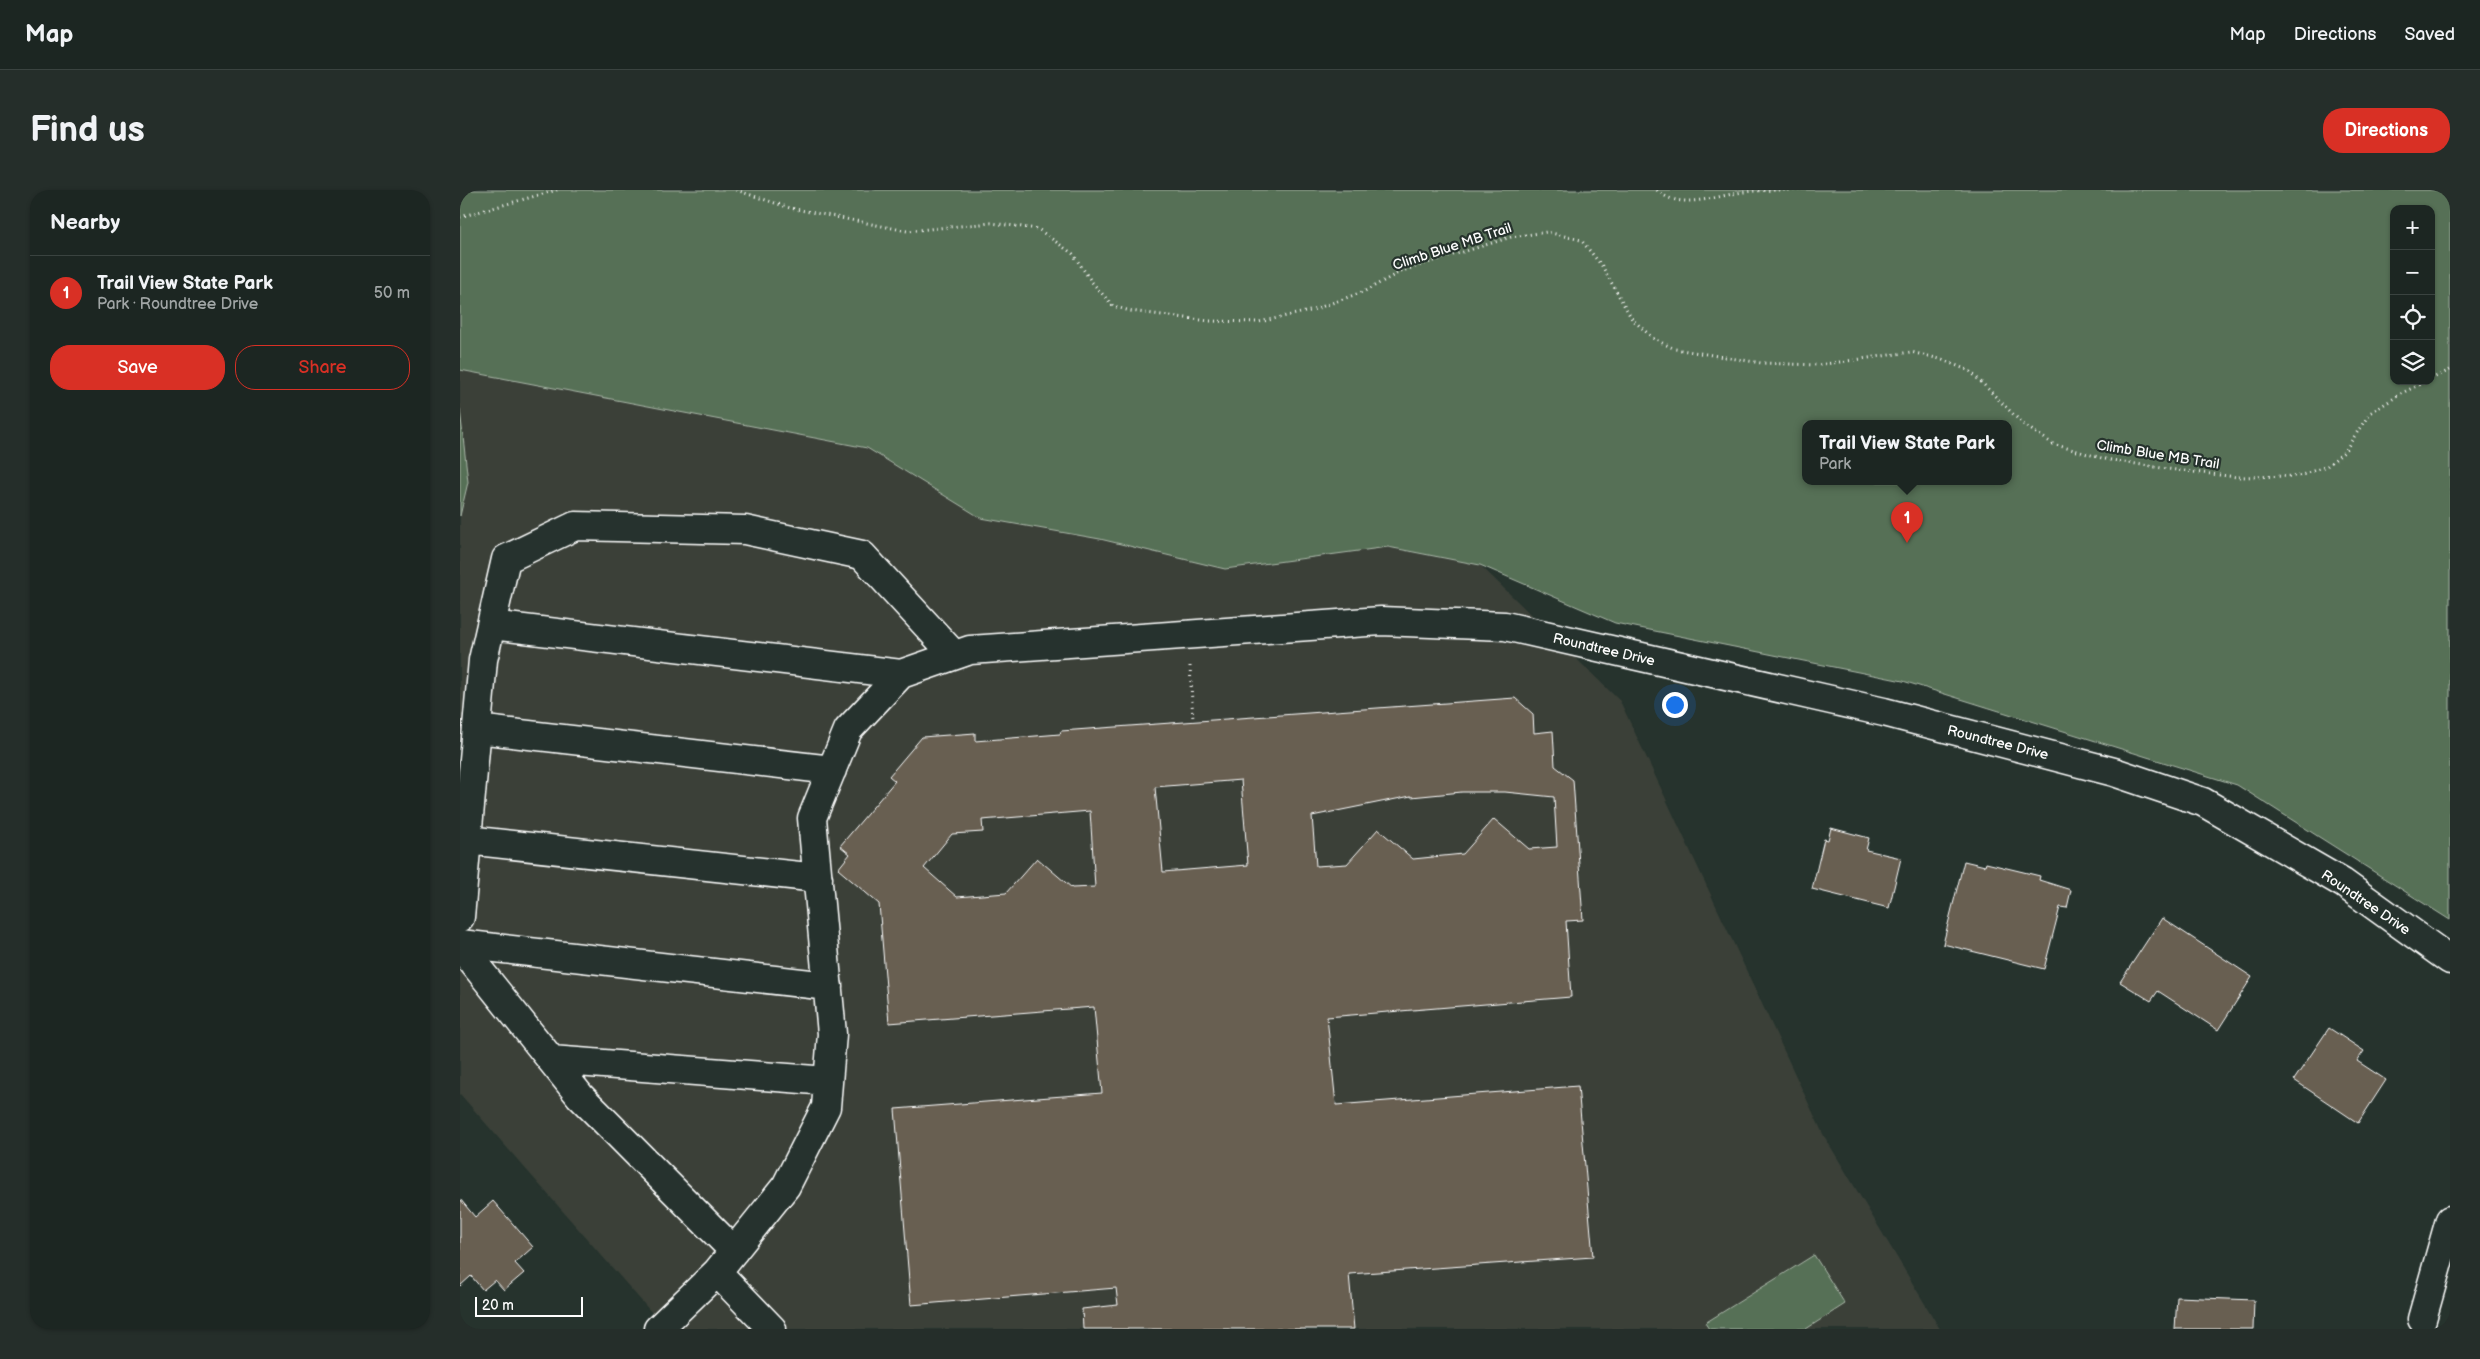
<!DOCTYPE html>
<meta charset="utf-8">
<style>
:root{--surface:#1c2622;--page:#252e2a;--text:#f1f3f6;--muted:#a0a5a5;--line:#3a4340;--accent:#d93025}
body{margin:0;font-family:"Balsamiq Sans",sans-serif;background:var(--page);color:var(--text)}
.controls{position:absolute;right:15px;top:15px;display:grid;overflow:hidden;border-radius:10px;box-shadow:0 1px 4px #0004}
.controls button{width:45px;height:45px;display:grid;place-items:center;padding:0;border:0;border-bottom:1px solid var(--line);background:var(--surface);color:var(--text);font:25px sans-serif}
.scale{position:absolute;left:15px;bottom:12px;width:108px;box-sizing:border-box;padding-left:5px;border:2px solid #fff;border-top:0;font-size:14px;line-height:18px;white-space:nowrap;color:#fff;-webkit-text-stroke:4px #26332d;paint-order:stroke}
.you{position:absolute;left:1214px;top:514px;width:18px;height:18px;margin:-12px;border:4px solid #fff;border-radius:50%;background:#1a73e8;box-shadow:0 0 0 8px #1a73e833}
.badge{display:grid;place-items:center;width:32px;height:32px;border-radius:50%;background:var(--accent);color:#fff;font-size:16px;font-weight:700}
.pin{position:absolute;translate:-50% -41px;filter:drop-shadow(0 1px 2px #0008)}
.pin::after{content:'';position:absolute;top:26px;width:18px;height:15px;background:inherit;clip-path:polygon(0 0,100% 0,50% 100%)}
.popup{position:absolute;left:1342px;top:230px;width:210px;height:65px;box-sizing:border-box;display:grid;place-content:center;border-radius:10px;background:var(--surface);filter:drop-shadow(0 1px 4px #0005);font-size:16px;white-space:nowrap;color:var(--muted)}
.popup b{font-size:19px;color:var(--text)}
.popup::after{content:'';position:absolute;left:50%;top:100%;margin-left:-10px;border:10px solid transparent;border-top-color:var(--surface)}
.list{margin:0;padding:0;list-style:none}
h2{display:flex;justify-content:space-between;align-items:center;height:65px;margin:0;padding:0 20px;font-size:21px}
h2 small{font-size:16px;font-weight:400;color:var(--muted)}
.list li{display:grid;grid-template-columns:32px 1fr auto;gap:15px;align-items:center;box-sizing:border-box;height:75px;padding:0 20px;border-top:1px solid var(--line)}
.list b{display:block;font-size:19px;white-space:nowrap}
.list p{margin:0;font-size:16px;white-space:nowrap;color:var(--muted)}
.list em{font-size:16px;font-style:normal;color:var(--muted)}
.actions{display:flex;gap:10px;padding:15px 20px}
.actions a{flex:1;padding:11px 0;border:1px solid var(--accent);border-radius:20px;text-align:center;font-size:18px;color:var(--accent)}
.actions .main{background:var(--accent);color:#fff}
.icon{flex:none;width:28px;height:28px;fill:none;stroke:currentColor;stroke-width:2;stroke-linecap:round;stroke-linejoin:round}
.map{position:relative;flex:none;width:1990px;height:1139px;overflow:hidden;border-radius:20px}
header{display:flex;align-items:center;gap:30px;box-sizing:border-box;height:70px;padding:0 25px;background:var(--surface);border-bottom:1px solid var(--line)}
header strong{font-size:24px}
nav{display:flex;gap:28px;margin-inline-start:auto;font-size:18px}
.intro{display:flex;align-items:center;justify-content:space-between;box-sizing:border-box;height:120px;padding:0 30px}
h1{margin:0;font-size:35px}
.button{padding:12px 22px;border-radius:20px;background:var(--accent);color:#fff;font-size:18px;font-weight:700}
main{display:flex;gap:30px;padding:0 30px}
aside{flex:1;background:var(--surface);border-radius:20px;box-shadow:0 1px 4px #0004}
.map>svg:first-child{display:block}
.built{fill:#3a4038}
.green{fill:#577056;stroke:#abb8aa;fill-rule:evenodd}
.building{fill:#675e51;stroke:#fff;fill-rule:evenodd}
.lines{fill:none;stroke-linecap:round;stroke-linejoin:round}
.minor-casing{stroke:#fff;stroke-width:31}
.path{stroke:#fff;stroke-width:3;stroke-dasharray:1 4;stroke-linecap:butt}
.minor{stroke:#26332d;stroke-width:28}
.labels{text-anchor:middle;stroke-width:4.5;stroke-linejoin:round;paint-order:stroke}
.street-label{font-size:14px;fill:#fff;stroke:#26332d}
</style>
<header>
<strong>Map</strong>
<nav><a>Map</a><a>Directions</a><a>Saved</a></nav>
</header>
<div class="intro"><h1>Find us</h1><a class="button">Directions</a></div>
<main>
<aside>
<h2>Nearby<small></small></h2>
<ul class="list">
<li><span class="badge">1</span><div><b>Trail View State Park</b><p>Park · Roundtree Drive</p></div><em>50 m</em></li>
</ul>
<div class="actions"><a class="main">Save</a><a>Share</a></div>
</aside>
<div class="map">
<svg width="1990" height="1139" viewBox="0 0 1990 1139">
<rect width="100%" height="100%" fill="#26332d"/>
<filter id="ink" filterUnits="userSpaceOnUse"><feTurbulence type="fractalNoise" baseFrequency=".02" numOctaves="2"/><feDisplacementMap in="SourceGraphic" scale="10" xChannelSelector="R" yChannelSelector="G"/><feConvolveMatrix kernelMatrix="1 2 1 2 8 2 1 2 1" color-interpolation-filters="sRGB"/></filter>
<g filter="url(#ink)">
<path class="built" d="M0 180 1020 375 1160 511 1363 944 1480 1139H206L0 904Z"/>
<path class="green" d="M0 0H1990V730L1777 595 1443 491 1155 433 1020 375 928 357 765 379 640 349 521 328 407 258 0 180ZM1934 19H1971V191H1934ZM1548 234V292H1346V234Z
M0 219 8 292 0 326Z
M1354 1065 1385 1114 1346 1139H1249L1245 1133Z"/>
<path class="building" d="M1055 508 1073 524 1074 543 1093 541 1095 576 1113 590 1123 730 1106 731 1111 807 867 827 876 915 1118 896 1133 1067 889 1084 894 1139H623L622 1119 658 1115 656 1098 451 1115 435 919 642 903 634 817 429 833 419 714 378 679 390 664 380 656 435 591 429 586 462 547 515 543V551L600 544 601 541ZM781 590 788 675 703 682 695 597ZM1002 602H1045L1094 607 1097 657 1069 659 1034 629 1003 664 953 669 918 639 887 674 856 676 852 626 951 606V607ZM630 621 635 697 612 698 577 668 546 703 497 707 464 678 492 644 523 642 522 630Z
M1371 638 1409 648 1406 660 1441 668 1429 718 1352 699 1364 649 1368 650Z
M1504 671 1525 676 1526 673 1580 686 1579 690 1611 700 1607 718 1600 717 1584 779 1483 754Z
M1702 728 1792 787 1758 840 1698 801 1691 811 1660 792Z
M1869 838 1904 861 1897 871 1926 890 1898 933 1834 890Z
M0 1009 15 1027 33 1011 73 1057 55 1073 64 1083 44 1100 35 1090 23 1100 11 1086 0 1096Z
M1717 1107 1794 1110 1793 1139H1715Z"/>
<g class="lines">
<g class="minor-casing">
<path id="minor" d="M31 435 441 484
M17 539 372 580
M7 650 358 688
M0 727 23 470 46 369 115 336 285 340 402 365 494 465
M0 754 368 796
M0 756 120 906 274 1061
M91 870 368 891
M257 1082 312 1139
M1962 1129 1990 1030
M198 1139 257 1082 326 996 366 917 372 844 352 628 388 540 441 484 510 460 921 431 1045 436 1424 522 1654 582 1743 612 1883 693 1990 770"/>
</g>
<path class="path" d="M276 0 330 18 447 41 531 33 578 39 613 64 631 91 653 116 670 121 749 131 799 132 850 121 905 101 942 81 1051 47 1087 42 1121 50 1142 76 1172 129 1194 149 1215 159 1301 173 1358 175 1451 162 1480 169 1510 181 1564 235 1593 254 1645 269 1708 279 1777 287 1839 286 1867 276 1884 262 1910 223 1944 202 1967 191
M1197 0C1219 22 1258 5 1284 2 1303 0 1323 0 1342 0
M0 27 97 0
M1971 189 1990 180
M730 476 733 530"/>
<use href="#minor" class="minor"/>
</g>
</g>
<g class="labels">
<g class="street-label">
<text transform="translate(992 56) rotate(-18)" y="5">Climb Blue MB Trail</text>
<text transform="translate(1698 264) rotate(9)" y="5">Climb Blue MB Trail</text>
<text transform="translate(1144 459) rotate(13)" y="5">Roundtree Drive</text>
<text transform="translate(1538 552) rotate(14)" y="5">Roundtree Drive</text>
<text transform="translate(1906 712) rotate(34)" y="5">Roundtree Drive</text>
</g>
</g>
</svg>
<div class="controls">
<button>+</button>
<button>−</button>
<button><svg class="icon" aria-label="locate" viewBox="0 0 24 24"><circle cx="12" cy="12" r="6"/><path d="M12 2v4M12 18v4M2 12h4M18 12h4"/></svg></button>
<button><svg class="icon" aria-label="layers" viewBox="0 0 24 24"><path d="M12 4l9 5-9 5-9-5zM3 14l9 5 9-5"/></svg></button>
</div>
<div class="scale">20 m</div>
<div class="you"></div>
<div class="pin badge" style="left:1447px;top:353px">1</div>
<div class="popup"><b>Trail View State Park</b>Park</div>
</div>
</main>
